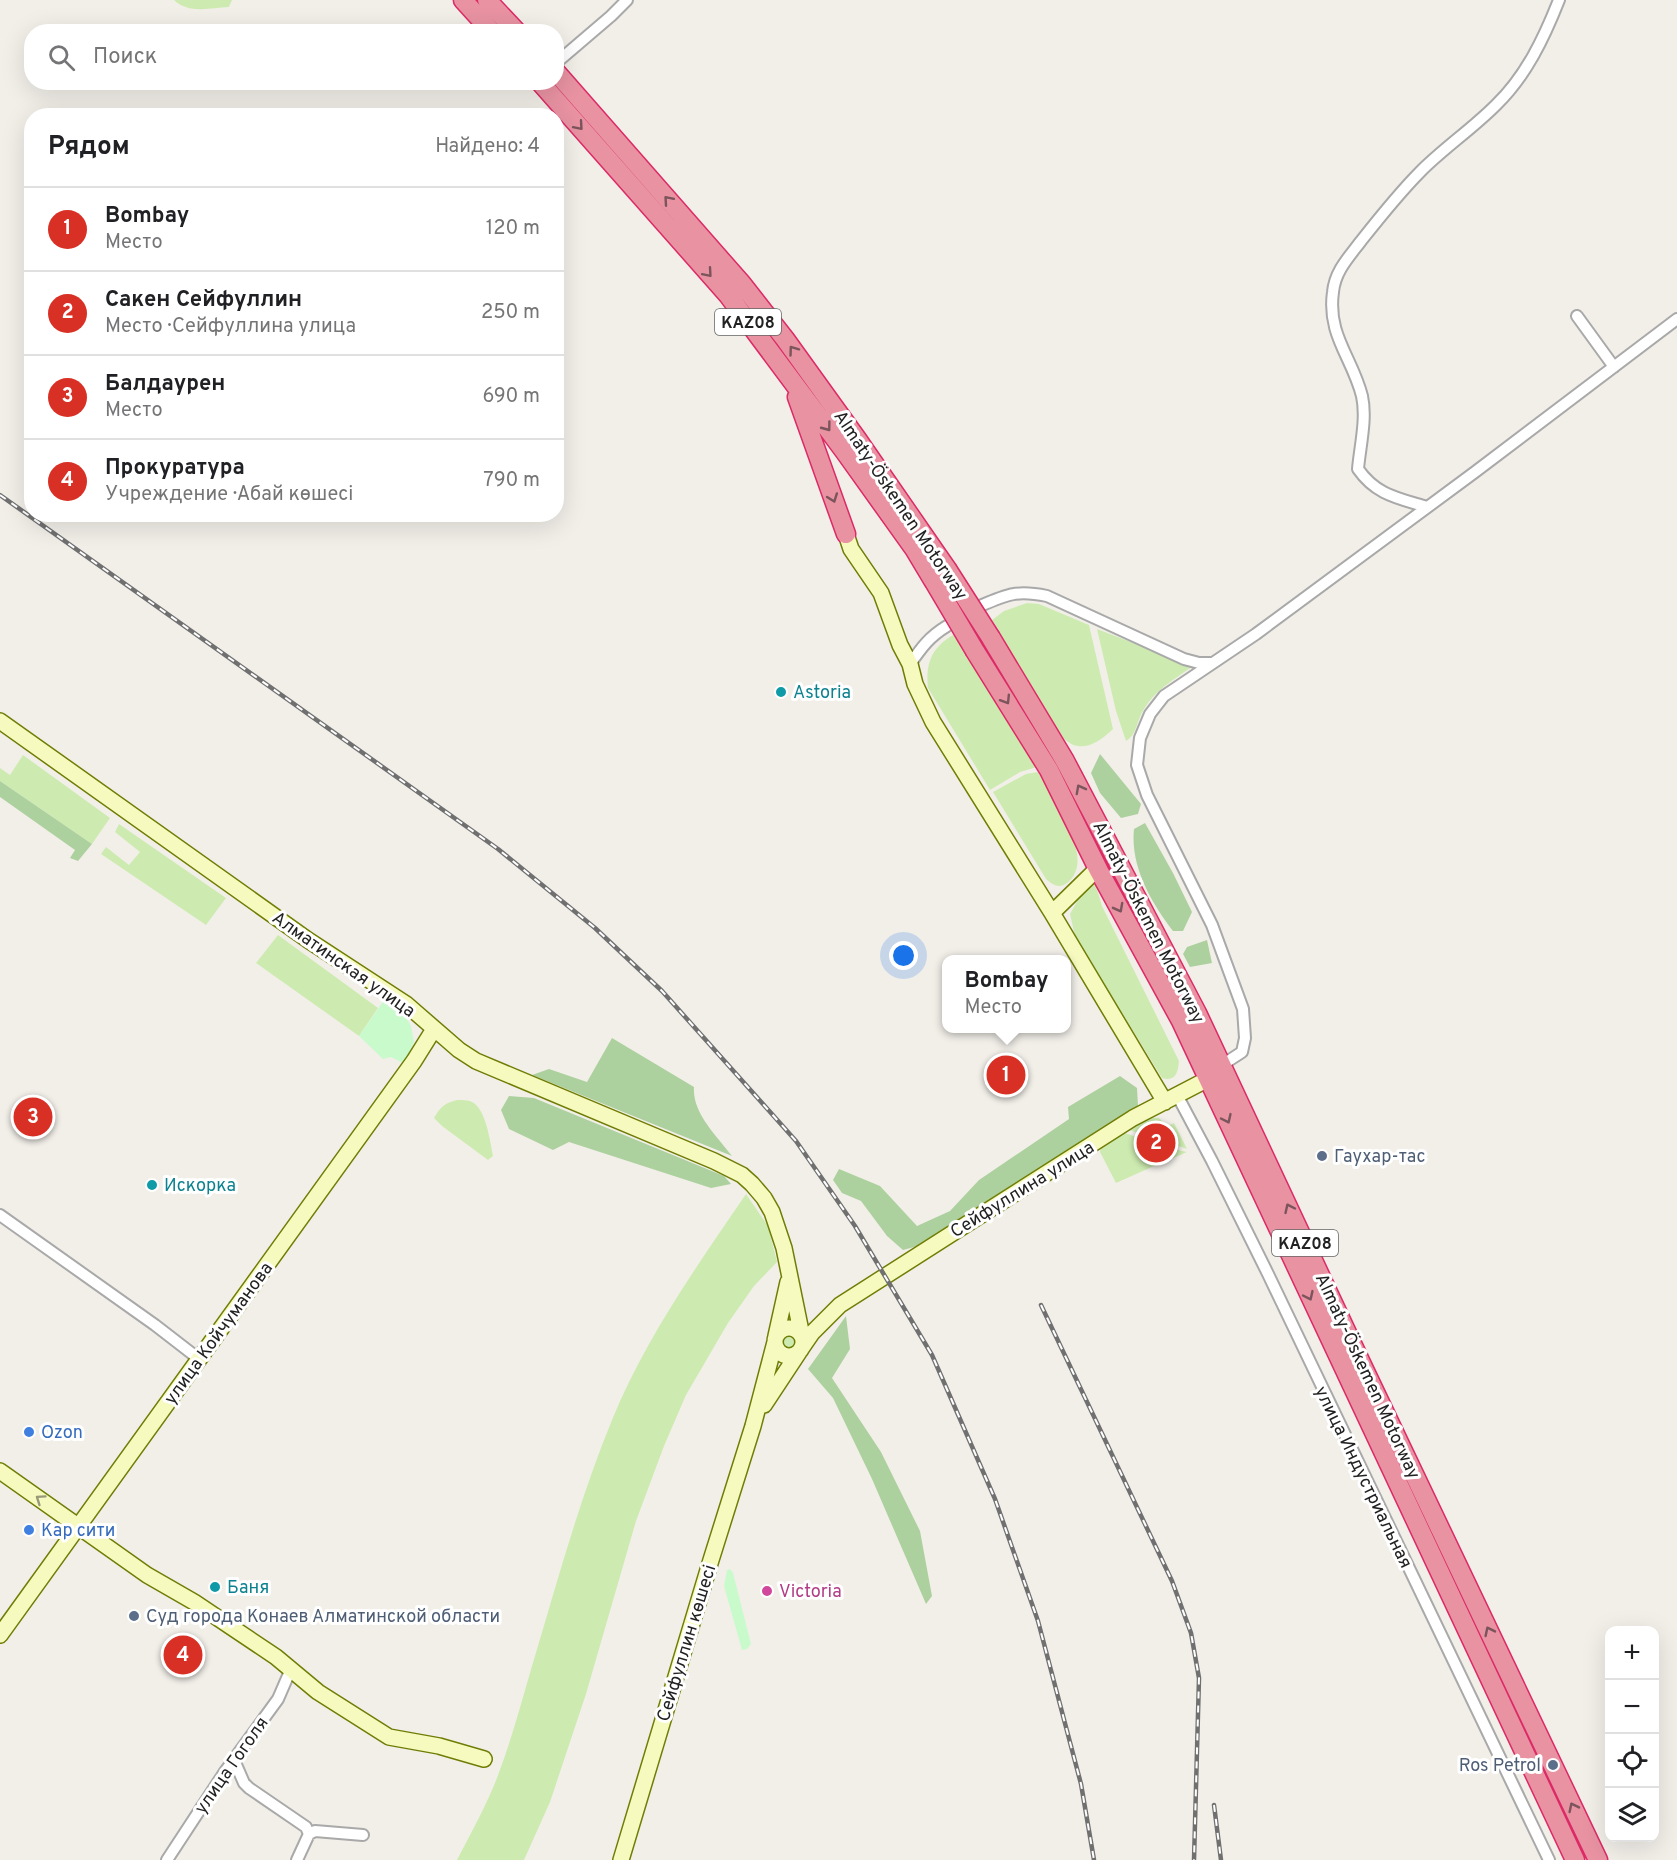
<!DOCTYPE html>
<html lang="ru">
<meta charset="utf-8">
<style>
:root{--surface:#fff;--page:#f6f6f6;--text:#202124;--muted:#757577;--line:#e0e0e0;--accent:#d93025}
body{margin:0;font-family:Overpass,sans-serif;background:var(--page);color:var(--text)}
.controls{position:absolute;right:18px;bottom:18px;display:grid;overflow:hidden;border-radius:12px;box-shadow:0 6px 24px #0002}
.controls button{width:54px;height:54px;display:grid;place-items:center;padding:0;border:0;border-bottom:2px solid var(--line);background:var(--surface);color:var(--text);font:30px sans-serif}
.you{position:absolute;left:904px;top:956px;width:21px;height:21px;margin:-15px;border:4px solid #fff;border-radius:50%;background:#1a73e8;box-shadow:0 0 0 9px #1a73e833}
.badge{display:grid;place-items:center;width:39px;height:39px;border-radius:50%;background:var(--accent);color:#fff;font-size:20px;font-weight:700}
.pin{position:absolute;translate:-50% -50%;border:3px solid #fff;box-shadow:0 2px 6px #0006}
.popup{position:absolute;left:942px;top:955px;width:129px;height:78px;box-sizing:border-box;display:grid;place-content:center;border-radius:12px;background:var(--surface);filter:drop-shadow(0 2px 4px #0005);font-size:20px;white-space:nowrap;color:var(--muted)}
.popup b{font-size:22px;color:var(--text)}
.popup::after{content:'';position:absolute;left:50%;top:100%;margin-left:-12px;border:12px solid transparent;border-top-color:var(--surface)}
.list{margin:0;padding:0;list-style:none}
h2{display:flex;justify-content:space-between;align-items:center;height:78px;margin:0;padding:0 24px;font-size:26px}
h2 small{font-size:20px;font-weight:400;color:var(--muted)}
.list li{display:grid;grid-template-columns:39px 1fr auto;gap:18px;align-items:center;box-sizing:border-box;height:84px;padding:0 24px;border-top:2px solid var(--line)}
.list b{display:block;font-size:22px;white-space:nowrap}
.list p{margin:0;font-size:20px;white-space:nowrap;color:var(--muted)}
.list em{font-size:20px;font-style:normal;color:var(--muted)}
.icon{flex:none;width:33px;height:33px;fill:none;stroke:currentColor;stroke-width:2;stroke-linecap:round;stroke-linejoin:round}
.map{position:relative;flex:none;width:1677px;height:1860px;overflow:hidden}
.search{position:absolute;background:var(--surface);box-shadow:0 6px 24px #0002;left:24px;top:24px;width:540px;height:66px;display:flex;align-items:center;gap:15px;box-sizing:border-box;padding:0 21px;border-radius:24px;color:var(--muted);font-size:22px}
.panel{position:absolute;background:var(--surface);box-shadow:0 6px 24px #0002;left:24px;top:108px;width:540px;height:414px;border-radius:24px}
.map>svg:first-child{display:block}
.grass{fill:#cdebb0}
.forest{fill:#add19e}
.park{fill:#c8facc}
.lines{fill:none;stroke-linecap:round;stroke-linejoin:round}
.street-casing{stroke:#a9a9a9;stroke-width:14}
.secondary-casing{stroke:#707d05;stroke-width:18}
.highway-casing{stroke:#dc2a67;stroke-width:21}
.street{stroke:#fff;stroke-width:10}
.secondary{stroke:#f7fabf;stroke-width:15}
.highway{stroke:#e892a2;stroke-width:18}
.rail-casing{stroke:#707070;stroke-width:4.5}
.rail{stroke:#fff;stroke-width:2;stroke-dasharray:7;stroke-linecap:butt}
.highway-bridge-casing{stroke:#dc2a67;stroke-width:21;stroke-linecap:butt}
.highway-bridge{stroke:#e892a2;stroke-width:18}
.oneway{stroke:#7b545c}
.oneway2{stroke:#979978}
.culture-dot{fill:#0f9aa8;stroke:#fff;stroke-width:2}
.service-dot{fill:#5c6f8a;stroke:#fff;stroke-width:2}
.shop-dot{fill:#3f7fe0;stroke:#fff;stroke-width:2}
.hotel-dot{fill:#d1479c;stroke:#fff;stroke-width:2}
.labels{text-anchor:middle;stroke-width:6;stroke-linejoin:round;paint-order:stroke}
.shield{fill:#fff;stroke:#646464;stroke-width:1.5}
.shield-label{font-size:16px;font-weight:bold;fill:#222}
.street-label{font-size:18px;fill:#222;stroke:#fff}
.culture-label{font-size:18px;fill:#0d838f;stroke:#fff;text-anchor:start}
.service-label{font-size:18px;fill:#4e5e75;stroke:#fff;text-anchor:start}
.shop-label{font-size:18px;fill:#366cbe;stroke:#fff;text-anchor:start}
.hotel-label{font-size:18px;fill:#b23c85;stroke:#fff;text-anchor:start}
</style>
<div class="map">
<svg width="1677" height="1860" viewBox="0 0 1677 1860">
<rect width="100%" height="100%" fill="#f2efe9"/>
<path class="grass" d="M174 0H232L229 7C210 8 188 14 174 0Z
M1027 603 1039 604 1089 625 1113 729C1097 744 1080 755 1062 737L992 620 1004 611Z
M1097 629 1193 666C1175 679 1155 690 1144 709 1137 719 1137 735 1126 741L1116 711Z
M957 633 1037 767 1020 772 990 790 928 688C925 662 933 645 957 633Z
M23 755 110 818 92 844 0 781V768L10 775Z
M1038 772C1052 796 1098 860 1067 883 1059 889 1053 885 1046 879L993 792 1026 774Z
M119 824 226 898 206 925 101 854 106 847 129 865 140 852 115 832Z
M1095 883 1102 906 1179 1061C1178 1072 1176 1082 1162 1078L1075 936 1070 914 1084 889Z
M278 935 378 1008 359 1036 256 963Z
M457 1100C461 1100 468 1100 472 1102 486 1109 490 1141 493 1156L488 1160 442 1126 434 1118C440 1107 445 1103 457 1100Z
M1148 1118H1159L1162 1121 1153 1139 1127 1129Z
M1174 1123 1187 1149 1161 1140 1164 1128Z
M1122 1132 1151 1142 1156 1146 1163 1162 1116 1183 1100 1152 1101 1147Z
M1159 1146 1187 1152 1166 1161Z
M746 1194 768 1226 777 1262 754 1286 728 1323 686 1395 664 1446 636 1521 586 1694 550 1802 524 1860H457C471 1833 486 1806 497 1778 511 1741 521 1704 532 1666 557 1583 579 1500 612 1420 645 1339 697 1266 746 1194Z
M781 1342a8 8 0 1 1 16 0a8 8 0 1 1-16 0Z"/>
<path class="forest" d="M1100 754 1141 804 1138 814 1121 818 1100 793 1091 773Z
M0 781 92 844 78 861 70 858 75 850 0 797Z
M1145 823 1173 873 1192 912 1183 931H1173C1151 902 1130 866 1134 829Z
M1207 940 1212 963 1190 967 1183 954 1187 947Z
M612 1038 694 1087C692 1113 717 1136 732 1156L532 1075 549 1069 587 1082Z
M1120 1076 1137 1088 1138 1106 1126 1118 929 1243 903 1250 887 1236 861 1201 842 1193 833 1180 839 1169 880 1186 917 1226 950 1211 979 1180 1069 1119 1068 1107Z
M509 1096 534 1098 724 1176 731 1184 711 1188 569 1142 553 1150 509 1129 501 1110Z
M846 1316 850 1349 832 1378 881 1452 920 1531 932 1596 926 1604 872 1479 833 1398 808 1369Z"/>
<path class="park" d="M385 999 401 1009 411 1026 414 1042 405 1064 391 1057 383 1059 359 1036Z
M730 1569 733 1573 751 1644 747 1649 742 1650 724 1586 727 1570Z"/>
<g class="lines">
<g class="street-casing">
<path id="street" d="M556 63 611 16 627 0
M1577 316 1614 367
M1427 507C1398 498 1376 495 1358 469 1360 446 1367 419 1362 396 1352 357 1327 335 1333 292 1335 271 1349 257 1361 241 1380 217 1399 193 1421 171 1444 148 1472 129 1496 105 1526 76 1544 38 1559 0
M980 606C1008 594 1017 590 1047 596L1184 659 1199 663H1211
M910 664C922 647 929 637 947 626
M1222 1065 1242 1052 1245 1038 1243 1009 1212 925 1147 795 1137 765 1140 738 1150 714 1164 696 1256 634 1475 472 1677 319
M1177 1095 1212 1161 1268 1274 1549 1860
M0 1215 155 1325 199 1359
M234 1760 244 1783 249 1788 306 1827 309 1834 315 1831 363 1835
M167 1860 224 1773 278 1699 291 1669
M297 1860 309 1834"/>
</g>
<g class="secondary-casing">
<path id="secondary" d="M846 534 851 549 881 593 900 645 910 664 915 684 933 722 1052 913 1165 1102
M0 721 308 940 406 1004 459 1050 476 1061 714 1161 742 1175 752 1184 764 1198 772 1212 784 1248 802 1336
M1052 913 1098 868
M775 1342a14 14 0 1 1 28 0a14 14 0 1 1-28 0Z
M776 1336 788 1282
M801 1349 812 1333 840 1305 1133 1118 1208 1079
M764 1405 799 1352
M0 1471 147 1575 194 1602 276 1657 318 1692 389 1737 439 1746 484 1759
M0 1635 414 1061 434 1029
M621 1860 711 1560 753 1426 775 1342"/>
</g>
<g class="highway-casing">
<path id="highway" d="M463 0 492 32
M487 0 517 32
M556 72 742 284 785 339 857 439 947 569
M540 82 728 295 845 452 915 550 933 580
M797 397 846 534
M991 638 1065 761 1197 1013 1362 1365 1598 1860
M975 651 1049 770 1099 871 1181 1021 1575 1860"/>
</g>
<use href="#street" class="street"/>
<use href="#secondary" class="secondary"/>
<use href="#highway" class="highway"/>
<g class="rail-casing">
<path id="rail" d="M0 495 498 849 595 928 662 991 796 1141 855 1226 932 1355 995 1499 1038 1621 1081 1784 1094 1860
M1041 1305 1172 1581 1191 1633 1199 1678 1194 1860
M1214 1805 1221 1860"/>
</g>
<use href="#rail" class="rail"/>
<g class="highway-bridge-casing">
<path id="highway-bridge" d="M947 569 991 638
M933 580 975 651"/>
</g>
<use href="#highway-bridge" class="highway-bridge"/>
</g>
<defs><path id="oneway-chevron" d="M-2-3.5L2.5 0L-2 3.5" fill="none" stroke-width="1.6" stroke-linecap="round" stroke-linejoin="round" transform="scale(1.5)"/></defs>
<g class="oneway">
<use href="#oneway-chevron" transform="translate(579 126) rotate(49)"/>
<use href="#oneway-chevron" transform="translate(668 200) rotate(-131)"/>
<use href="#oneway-chevron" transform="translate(708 273) rotate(49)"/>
<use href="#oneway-chevron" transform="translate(793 350) rotate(-126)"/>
<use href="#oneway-chevron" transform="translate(827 427) rotate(53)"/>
<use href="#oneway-chevron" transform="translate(833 498) rotate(70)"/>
<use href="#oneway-chevron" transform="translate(1006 700) rotate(58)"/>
<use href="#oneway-chevron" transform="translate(1080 789) rotate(-118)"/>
<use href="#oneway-chevron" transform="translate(1119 908) rotate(62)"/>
<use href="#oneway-chevron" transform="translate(1227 1119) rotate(65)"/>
<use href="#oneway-chevron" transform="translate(1289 1208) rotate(-115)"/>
<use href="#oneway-chevron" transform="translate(1309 1296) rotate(65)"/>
<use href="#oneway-chevron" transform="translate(1489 1631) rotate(-116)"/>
<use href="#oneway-chevron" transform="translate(1573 1807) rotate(-116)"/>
</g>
<use class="oneway2" href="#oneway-chevron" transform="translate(40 1499) rotate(-145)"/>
<g class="culture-dot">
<circle cx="781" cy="692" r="6"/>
<circle cx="152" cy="1185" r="6"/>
<circle cx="215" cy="1587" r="6"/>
</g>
<g class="service-dot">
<circle cx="1322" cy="1156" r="6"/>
<circle cx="134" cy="1616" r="6"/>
<circle cx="1553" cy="1765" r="6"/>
</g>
<g class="shop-dot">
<circle cx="29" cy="1432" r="6"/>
<circle cx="29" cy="1530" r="6"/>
</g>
<circle class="hotel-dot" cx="767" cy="1591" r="6"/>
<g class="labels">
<g class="shield">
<rect x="715" y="309" width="66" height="26" rx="4.5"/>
<rect x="1272" y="1230" width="66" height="26" rx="4.5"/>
</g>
<g class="shield-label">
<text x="748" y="328">KAZ08</text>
<text x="1305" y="1249">KAZ08</text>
</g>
<g class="street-label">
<text transform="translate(901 505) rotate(56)" y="6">Almaty-Öskemen Motorway</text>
<text transform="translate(1149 922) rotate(63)" y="6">Almaty-Öskemen Motorway</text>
<text transform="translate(344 964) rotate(35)" y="6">Алматинская улица</text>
<text transform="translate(1022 1189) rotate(-32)" y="6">Сейфуллина улица</text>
<text transform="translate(218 1333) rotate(-54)" y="6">улица Койчуманова</text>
<text transform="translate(1368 1376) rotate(65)" y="6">Almaty-Öskemen Motorway</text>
<text transform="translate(1364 1477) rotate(64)" y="6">улица Индустриальная</text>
<text transform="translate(686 1643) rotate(-73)" y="6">Сейфуллин көшесі</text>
<text transform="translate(231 1765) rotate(-55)" y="6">улица Гоголя</text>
</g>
<g class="culture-label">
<text x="793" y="698">Astoria</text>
<text x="164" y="1191">Искоркa</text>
<text x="227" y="1593">Баня</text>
</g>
<g class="service-label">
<text x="1334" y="1162">Гаухар-тас</text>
<text x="146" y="1622">Суд города Конаев Алматинской области</text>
<text x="1541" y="1771" text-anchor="end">Ros Petrol</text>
</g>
<g class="shop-label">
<text x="41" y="1438">Ozon</text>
<text x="41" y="1536">Кар сити</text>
</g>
<g class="hotel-label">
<text x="779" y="1597">Victoria</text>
</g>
</g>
</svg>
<div class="controls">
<button>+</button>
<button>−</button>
<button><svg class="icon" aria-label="locate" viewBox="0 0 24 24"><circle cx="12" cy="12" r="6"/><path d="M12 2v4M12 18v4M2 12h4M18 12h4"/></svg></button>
<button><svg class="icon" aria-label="layers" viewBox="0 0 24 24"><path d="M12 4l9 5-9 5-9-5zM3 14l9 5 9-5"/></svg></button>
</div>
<div class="you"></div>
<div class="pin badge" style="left:1006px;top:1075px">1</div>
<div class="popup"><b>Bombay</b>Место</div>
<div class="pin badge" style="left:1156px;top:1143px">2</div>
<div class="pin badge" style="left:33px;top:1117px">3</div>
<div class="pin badge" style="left:183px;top:1655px">4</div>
<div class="search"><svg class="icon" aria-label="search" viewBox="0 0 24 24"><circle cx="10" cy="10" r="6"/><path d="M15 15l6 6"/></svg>Поиск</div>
<section class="panel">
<h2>Рядом<small>Найдено: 4</small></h2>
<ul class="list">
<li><span class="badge">1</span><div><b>Bombay</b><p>Место</p></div><em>120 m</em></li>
<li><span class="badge">2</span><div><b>Сакен Сейфуллин</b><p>Место · Сейфуллина улица</p></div><em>250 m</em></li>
<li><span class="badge">3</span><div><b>Балдаурен</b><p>Место</p></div><em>690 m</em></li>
<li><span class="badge">4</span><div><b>Прокуратура</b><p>Учреждение · Абай көшесі</p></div><em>790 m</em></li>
</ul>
</section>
</div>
